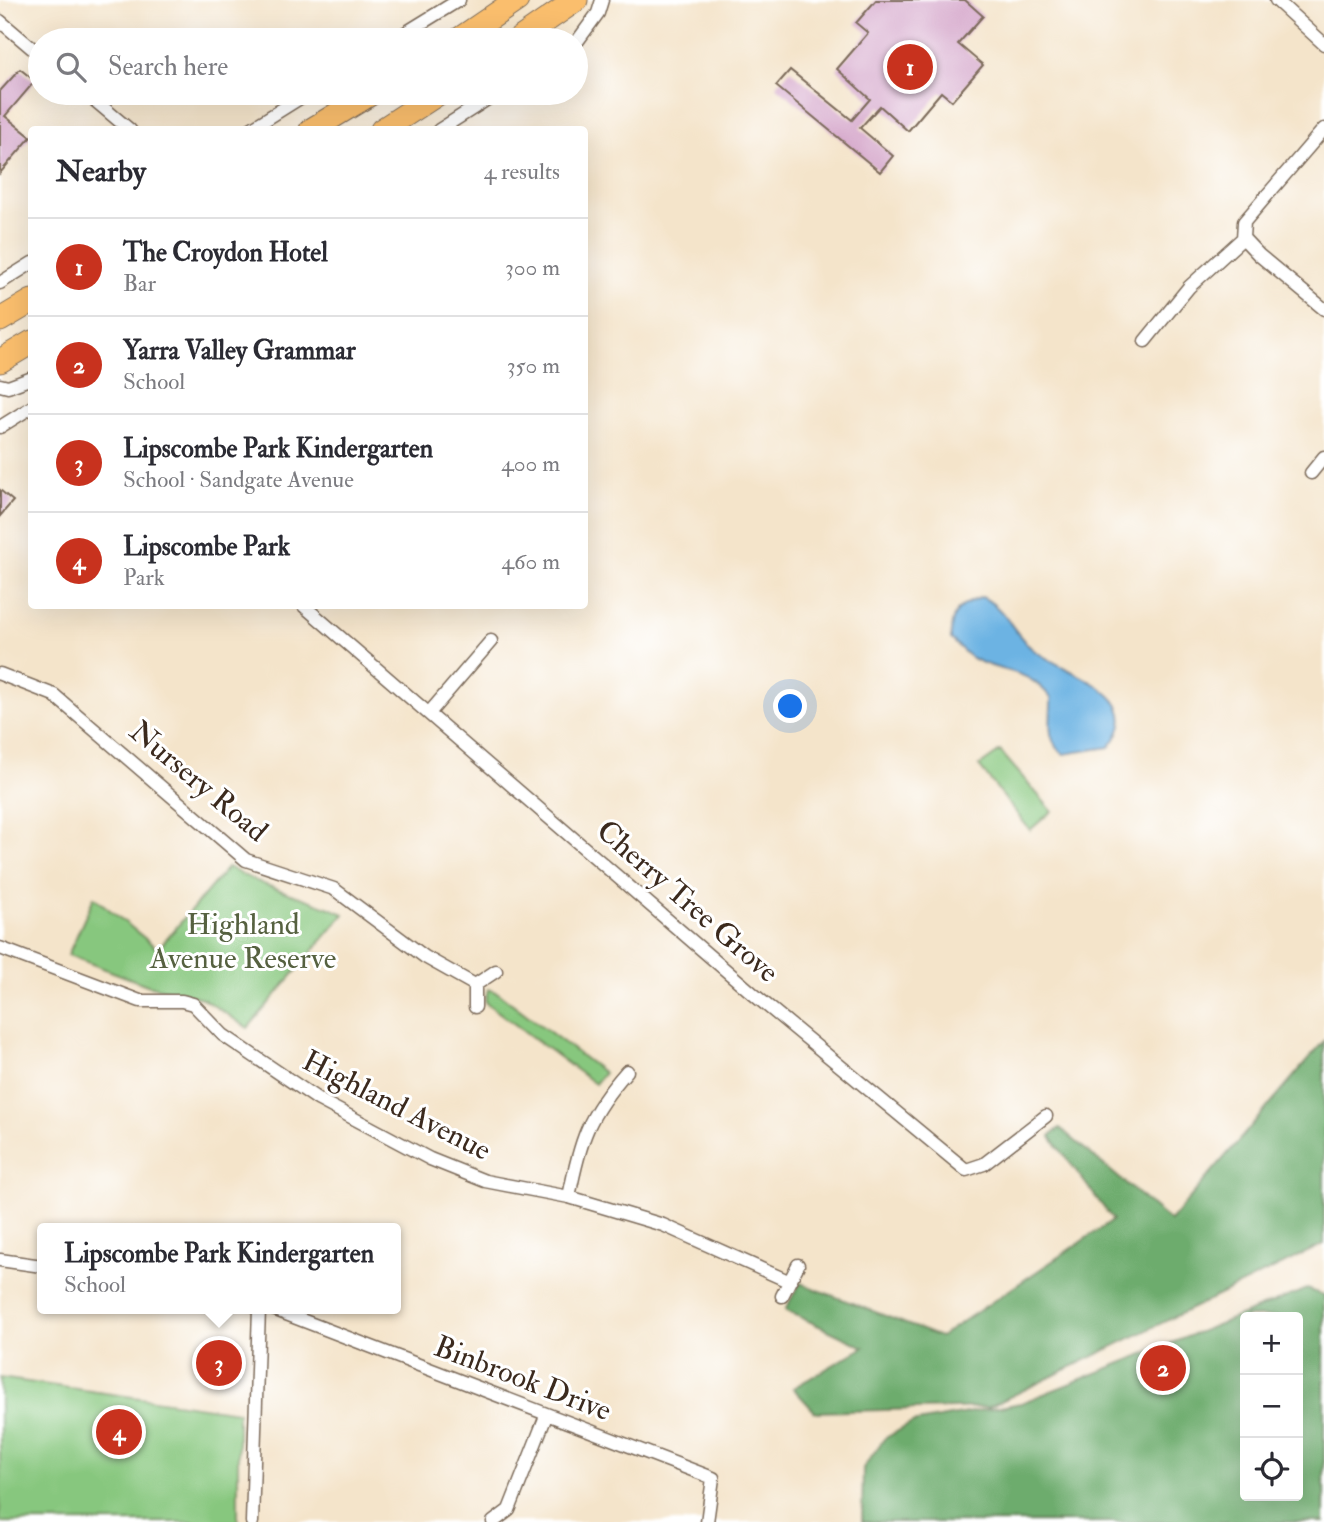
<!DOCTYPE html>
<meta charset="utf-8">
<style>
:root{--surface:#fff;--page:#f7f7f7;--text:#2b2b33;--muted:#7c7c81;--line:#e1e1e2;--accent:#c8321e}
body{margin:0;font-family:"IM FELL Double Pica",serif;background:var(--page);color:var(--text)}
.controls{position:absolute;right:21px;bottom:21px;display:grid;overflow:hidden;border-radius:7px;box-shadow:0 7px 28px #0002}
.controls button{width:63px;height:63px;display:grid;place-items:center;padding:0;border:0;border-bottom:2px solid var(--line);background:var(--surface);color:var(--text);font:35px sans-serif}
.you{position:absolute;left:791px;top:707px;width:24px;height:24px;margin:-18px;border:5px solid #fff;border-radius:50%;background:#1a73e8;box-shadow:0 0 0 10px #1a73e833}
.badge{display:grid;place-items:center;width:46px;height:46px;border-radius:50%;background:var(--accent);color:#fff;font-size:23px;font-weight:700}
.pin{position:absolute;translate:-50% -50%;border:4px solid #fff;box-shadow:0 2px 7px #0006}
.popup{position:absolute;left:37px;top:1223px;width:364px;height:91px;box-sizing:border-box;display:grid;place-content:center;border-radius:7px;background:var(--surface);filter:drop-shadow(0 2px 5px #0005);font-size:23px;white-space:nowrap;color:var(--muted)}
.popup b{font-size:26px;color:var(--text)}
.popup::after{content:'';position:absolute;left:50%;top:100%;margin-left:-14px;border:14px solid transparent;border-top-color:var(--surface)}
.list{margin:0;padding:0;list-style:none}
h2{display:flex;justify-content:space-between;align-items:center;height:91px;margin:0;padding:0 28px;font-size:30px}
h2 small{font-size:23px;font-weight:400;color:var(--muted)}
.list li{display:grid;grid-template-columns:46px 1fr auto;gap:21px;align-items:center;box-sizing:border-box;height:98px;padding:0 28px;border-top:2px solid var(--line)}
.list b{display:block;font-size:26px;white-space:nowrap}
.list p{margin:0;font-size:23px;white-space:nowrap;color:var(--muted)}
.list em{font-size:23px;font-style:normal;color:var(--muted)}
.icon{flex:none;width:38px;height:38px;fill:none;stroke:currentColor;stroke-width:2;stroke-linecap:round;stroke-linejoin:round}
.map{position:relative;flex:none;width:1324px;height:1522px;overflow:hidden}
.search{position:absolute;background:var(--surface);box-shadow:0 7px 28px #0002;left:28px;top:28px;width:560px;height:77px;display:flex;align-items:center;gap:18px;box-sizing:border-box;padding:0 24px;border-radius:38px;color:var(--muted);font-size:26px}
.panel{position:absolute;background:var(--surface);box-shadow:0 7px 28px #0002;left:28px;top:126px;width:560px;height:483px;border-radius:7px}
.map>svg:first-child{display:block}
.green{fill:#87c77e;stroke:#61784e;stroke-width:2}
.forest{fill:#6dac6d;stroke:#546b46;stroke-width:2;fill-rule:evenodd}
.water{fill:#6cb3e3;stroke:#546e80;stroke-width:2}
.building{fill:#d5a7cb}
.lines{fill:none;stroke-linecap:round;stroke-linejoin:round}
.street-casing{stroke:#7c6b5a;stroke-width:15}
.highway-casing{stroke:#7c6b5a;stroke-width:25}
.street{stroke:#fff;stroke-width:12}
.highway{stroke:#fabe6d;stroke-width:23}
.labels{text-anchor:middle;stroke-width:6;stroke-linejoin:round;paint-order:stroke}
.street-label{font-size:30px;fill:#3b2a1e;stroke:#fff}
.park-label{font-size:30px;fill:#566140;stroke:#fff}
</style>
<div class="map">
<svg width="1324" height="1522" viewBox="0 0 1324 1522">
<rect width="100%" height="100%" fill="#fff"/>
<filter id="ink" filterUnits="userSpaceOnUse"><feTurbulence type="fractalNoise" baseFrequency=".0143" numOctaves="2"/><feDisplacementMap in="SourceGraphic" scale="14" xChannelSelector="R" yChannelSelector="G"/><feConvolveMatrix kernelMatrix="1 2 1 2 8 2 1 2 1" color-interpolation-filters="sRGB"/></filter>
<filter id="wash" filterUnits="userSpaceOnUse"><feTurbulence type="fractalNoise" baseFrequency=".00686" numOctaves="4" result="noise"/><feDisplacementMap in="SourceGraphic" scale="28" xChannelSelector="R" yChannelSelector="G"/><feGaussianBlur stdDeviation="1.57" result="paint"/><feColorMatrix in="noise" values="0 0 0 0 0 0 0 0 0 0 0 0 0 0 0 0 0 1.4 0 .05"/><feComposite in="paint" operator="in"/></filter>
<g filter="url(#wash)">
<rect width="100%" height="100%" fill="#f4e4ca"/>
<path class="green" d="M1000 751 1052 811 1030 830 979 766Z
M228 867C265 889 306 896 344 914L248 1028 202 998 147 985 68 955 94 897 158 949Z
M488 989 498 993 604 1073 595 1084 485 1002Z
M0 1378 238 1412V1522H0Z"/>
<path class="forest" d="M1324 1041V1244L989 1407 815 1412 793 1388 864 1347 785 1310 800 1283 940 1337 1113 1220 1050 1136 1060 1128 1170 1221Z
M1307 1289 1324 1295V1522H862L863 1468 884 1439 912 1423 1021 1403ZM1245 1317H1298V1496H1245Z"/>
<path class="water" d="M982 597C1008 610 1013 635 1035 651 1068 675 1154 695 1109 747L1064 754C1044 739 1052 720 1051 698 1026 666 1003 675 972 658 965 654 958 645 951 639 950 612 958 606 982 597Z"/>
<g id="blocks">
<path class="building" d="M876 0H965L983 16 958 44 983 65 952 101 941 92 908 131 880 106 860 128 893 156 880 172 776 86 790 70 852 120 870 99 837 69 868 33 856 23Z
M20 69 35 81 5 116 31 137 0 173V91Z
M0 490 13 501 0 516Z"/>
</g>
</g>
<g filter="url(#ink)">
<use href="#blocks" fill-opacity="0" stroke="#7c6b5a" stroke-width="2"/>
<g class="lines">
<g class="street-casing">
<path id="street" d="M1276 0 1324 44
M0 21 40 55
M394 40 459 0
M576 43 598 13 602 0
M86 93 130 130
M1324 129 1244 222 1243 238 1259 255 1324 309
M249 130 308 93
M439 130 497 93
M0 283 32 263
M1145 341 1189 287 1243 238
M0 385 8 387 32 378
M0 427 32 407
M1311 473 1324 457
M304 606 758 998 966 1170 984 1164 1046 1116
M0 674 54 695 246 860 334 889 425 957 475 985
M430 712 491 641
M0 948 140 1001H182L193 1004 223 1035 319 1100 430 1159 485 1181 569 1197 663 1225 788 1281
M475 1007V985L496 971
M569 1197C580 1140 588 1115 627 1071
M0 1260 42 1266
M782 1296 798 1265
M273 1309 713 1478 707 1522
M252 1522 259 1309
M493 1522 509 1510 546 1416"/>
</g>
<g class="highway-casing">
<path id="highway" d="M458 40 517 0
M518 40 576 0
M311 130 372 93
M382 130 439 93
M0 320 32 301
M0 361 32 342"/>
</g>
<use href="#street" class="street"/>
<use href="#highway" class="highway"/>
</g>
</g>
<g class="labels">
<g class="street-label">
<text transform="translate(199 781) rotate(40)" y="10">Nursery Road</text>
<text transform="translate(688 901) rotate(41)" y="10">Cherry Tree Grove</text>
<text transform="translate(397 1105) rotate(27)" y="10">Highland Avenue</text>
<text transform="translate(523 1378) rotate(21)" y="10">Binbrook Drive</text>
</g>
<g class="park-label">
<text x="243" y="934">Highland<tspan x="243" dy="34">Avenue Reserve</tspan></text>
</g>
</g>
</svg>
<div class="controls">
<button>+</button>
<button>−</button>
<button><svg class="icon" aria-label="locate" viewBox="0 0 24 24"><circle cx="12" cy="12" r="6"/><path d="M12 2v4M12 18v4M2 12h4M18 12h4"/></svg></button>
</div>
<div class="you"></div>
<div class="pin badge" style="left:910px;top:67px">1</div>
<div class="pin badge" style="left:1163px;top:1368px">2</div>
<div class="pin badge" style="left:219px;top:1363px">3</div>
<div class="popup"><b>Lipscombe Park Kindergarten</b>School</div>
<div class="pin badge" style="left:119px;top:1432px">4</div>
<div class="search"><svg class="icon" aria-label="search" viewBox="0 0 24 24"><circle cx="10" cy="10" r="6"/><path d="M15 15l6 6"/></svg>Search here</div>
<section class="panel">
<h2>Nearby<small>4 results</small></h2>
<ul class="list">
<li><span class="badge">1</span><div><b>The Croydon Hotel</b><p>Bar</p></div><em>300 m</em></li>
<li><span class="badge">2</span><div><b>Yarra Valley Grammar</b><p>School</p></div><em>350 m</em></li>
<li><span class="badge">3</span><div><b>Lipscombe Park Kindergarten</b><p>School · Sandgate Avenue</p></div><em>400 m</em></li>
<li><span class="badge">4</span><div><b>Lipscombe Park</b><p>Park</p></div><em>460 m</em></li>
</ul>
</section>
</div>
